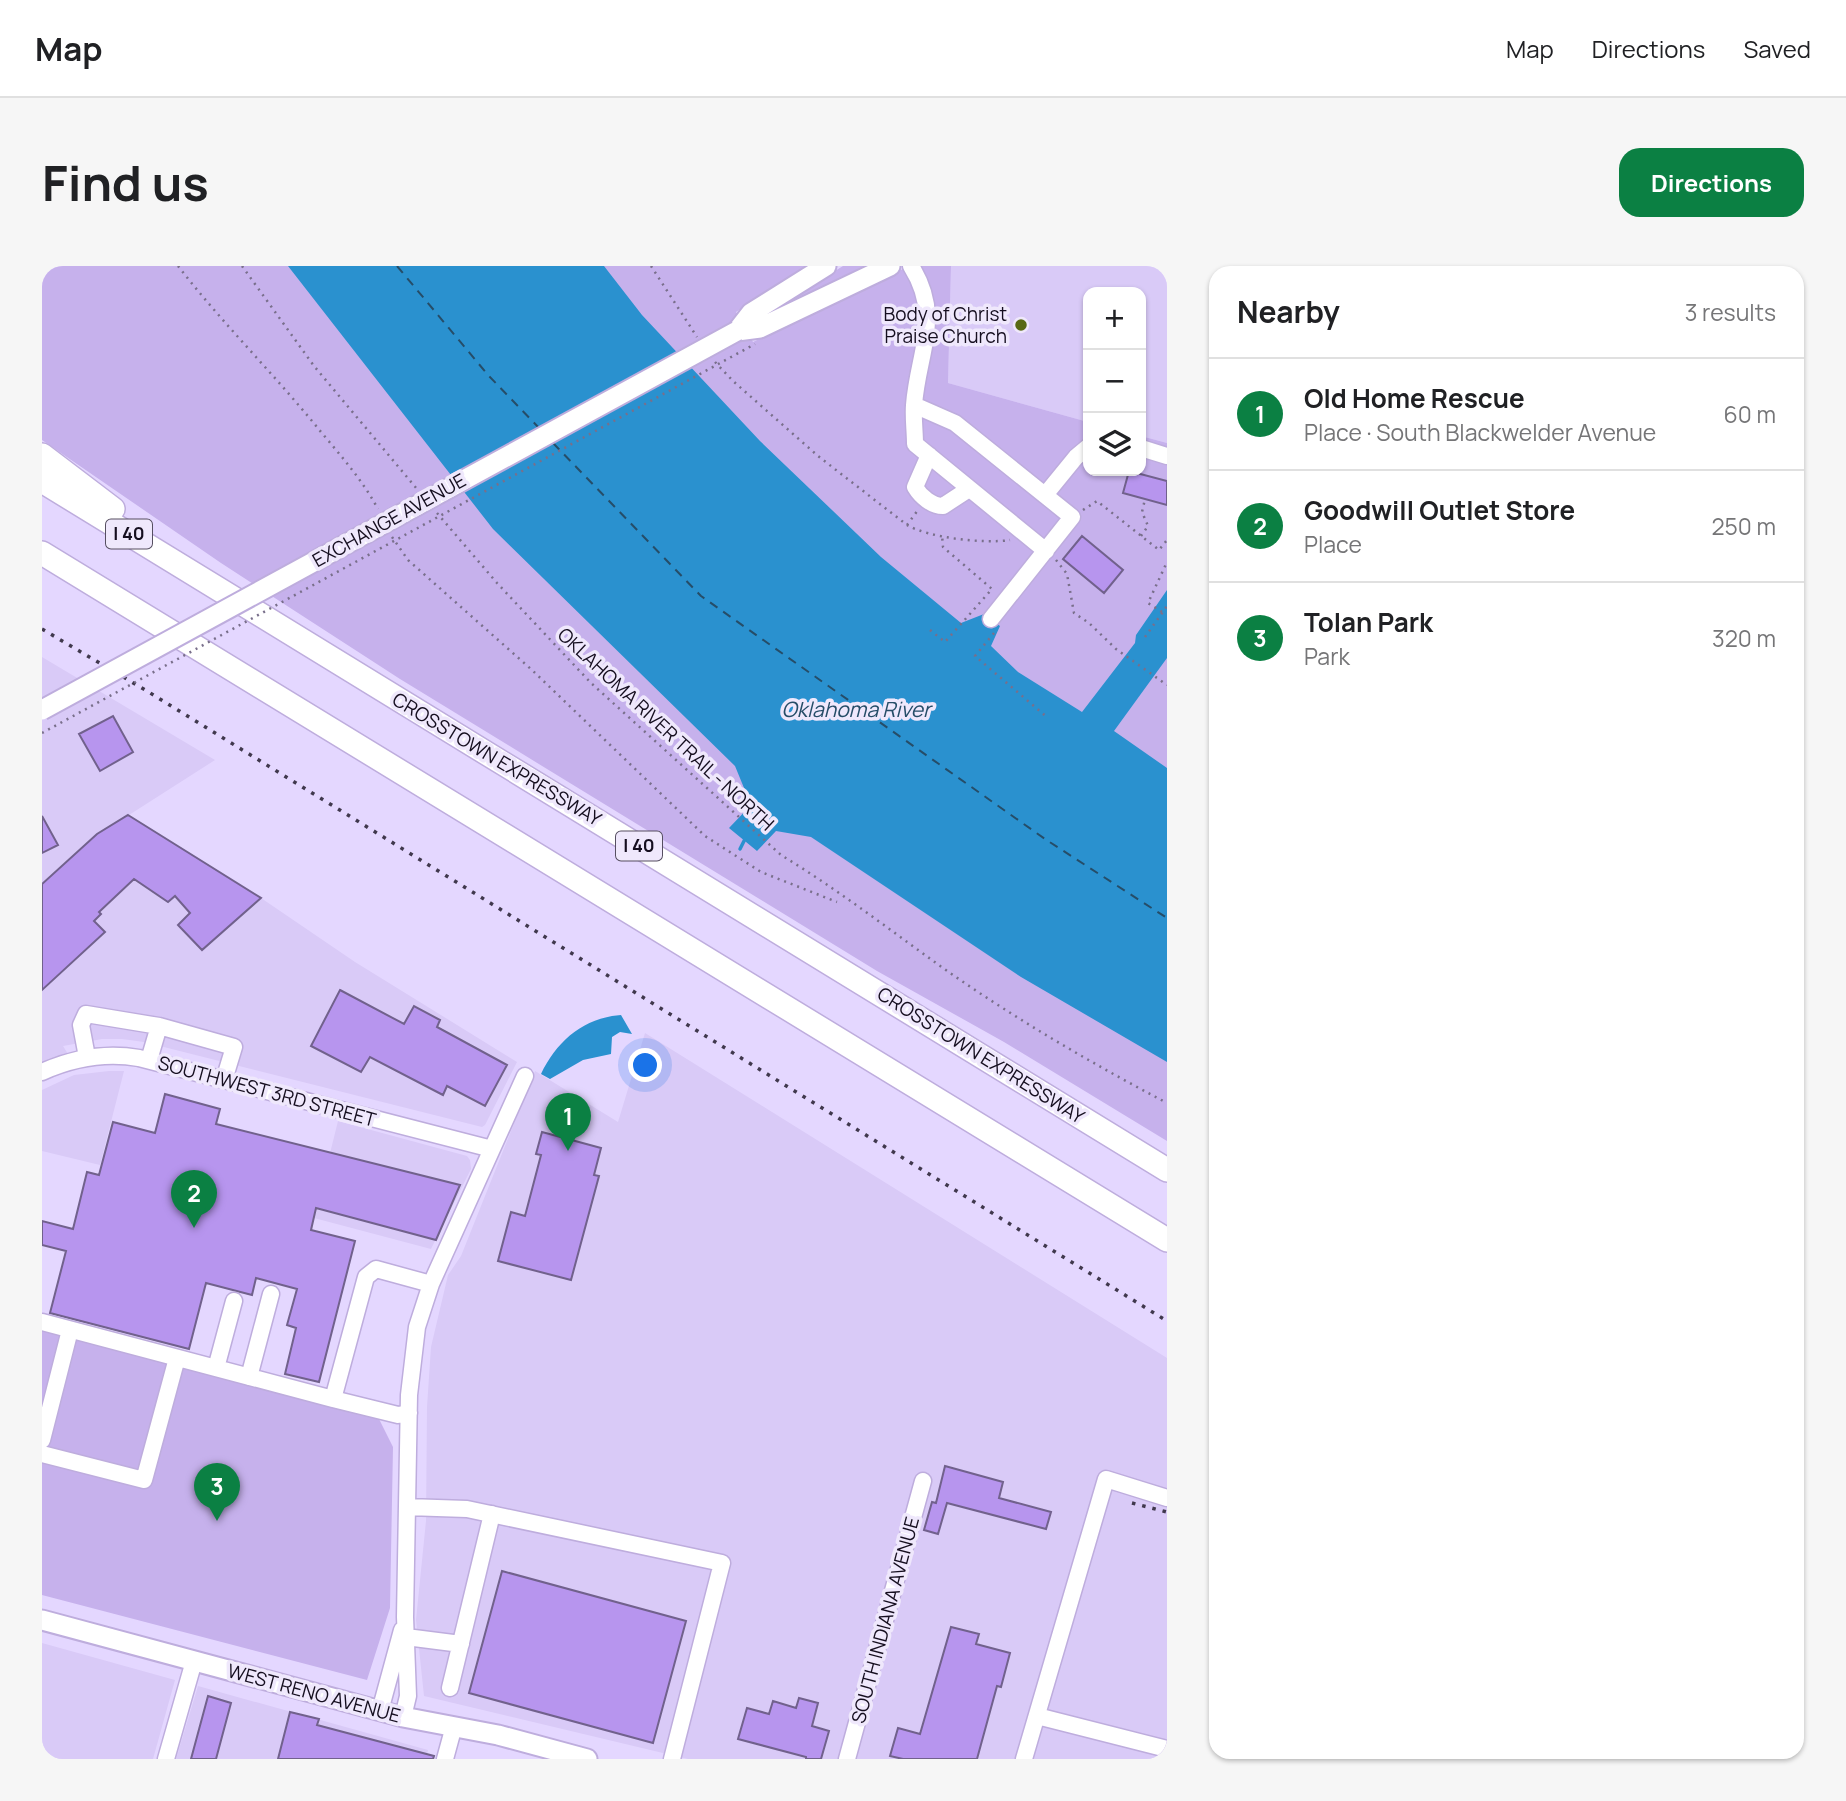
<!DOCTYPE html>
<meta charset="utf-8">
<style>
:root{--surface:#fff;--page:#f6f6f6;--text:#202124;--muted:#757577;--line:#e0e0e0;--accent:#0b8043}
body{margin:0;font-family:Manrope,sans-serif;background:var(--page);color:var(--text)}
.controls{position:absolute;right:21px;top:21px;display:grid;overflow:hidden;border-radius:14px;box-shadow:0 2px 5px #0004}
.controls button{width:63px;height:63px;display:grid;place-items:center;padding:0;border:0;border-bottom:2px solid var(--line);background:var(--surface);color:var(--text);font:35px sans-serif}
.you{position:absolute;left:604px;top:800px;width:24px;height:24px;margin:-18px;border:5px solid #fff;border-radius:50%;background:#1a73e8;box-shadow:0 0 0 10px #1a73e833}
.badge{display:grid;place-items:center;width:46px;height:46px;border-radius:50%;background:var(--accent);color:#fff;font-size:23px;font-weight:700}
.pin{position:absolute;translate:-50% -58px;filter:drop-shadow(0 2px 4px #0008)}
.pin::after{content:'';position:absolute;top:37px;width:24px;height:21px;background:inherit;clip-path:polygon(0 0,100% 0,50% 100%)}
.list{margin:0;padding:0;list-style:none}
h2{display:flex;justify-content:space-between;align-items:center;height:91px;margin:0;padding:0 28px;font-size:30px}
h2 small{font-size:23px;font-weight:400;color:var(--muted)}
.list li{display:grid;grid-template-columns:46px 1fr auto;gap:21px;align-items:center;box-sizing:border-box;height:112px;padding:0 28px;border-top:2px solid var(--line)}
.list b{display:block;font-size:26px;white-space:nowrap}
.list p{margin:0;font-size:23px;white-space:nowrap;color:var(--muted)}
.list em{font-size:23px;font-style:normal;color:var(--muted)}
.icon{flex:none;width:38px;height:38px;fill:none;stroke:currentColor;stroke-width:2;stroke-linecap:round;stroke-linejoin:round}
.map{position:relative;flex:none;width:1125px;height:1493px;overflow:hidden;border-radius:21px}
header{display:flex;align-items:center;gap:42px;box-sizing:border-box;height:98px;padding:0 35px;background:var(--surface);border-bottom:2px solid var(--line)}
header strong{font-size:33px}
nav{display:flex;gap:38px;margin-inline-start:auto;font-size:24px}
.intro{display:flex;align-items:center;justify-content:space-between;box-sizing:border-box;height:168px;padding:0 42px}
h1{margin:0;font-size:49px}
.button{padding:18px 32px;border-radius:21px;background:var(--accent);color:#fff;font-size:24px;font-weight:700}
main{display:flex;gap:42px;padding:0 42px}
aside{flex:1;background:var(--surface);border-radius:21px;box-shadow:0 2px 5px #0004}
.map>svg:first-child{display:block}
.built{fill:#d9caf7}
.green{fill:#c6b1ec}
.water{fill:#2a91cf}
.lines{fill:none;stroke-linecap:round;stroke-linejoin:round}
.stream{stroke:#2a91cf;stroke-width:3.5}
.ferry{stroke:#264d68;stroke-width:2;stroke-dasharray:9 7;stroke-linecap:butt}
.building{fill:#b795ee;stroke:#71618c;stroke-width:2}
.minor-casing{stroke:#beaddd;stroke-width:19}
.major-casing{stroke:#beaddd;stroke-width:23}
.highway-casing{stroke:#beaddd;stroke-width:26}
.path{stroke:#796f8b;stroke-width:2.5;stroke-dasharray:2 5;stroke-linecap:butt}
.minor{stroke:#fff;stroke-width:16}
.major{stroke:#fff;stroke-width:19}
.highway{stroke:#fff;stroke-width:23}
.rail{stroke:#40384d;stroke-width:3.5;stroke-dasharray:3.5 7;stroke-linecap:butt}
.major-bridge-casing{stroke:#beaddd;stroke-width:23;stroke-linecap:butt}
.path-bridge{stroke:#796f8b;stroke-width:2.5;stroke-dasharray:2 5;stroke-linecap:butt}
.major-bridge{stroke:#fff;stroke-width:19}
.poi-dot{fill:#586914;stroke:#efe8fc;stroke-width:2.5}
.labels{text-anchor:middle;stroke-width:7;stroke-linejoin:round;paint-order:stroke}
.shield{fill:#efe8fc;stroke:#564f61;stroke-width:2}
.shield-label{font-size:18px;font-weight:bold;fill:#150e1f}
.poi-label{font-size:19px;fill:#150e1f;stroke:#efe8fc;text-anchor:end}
.street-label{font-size:19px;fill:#150e1f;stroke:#efe8fc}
.water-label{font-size:21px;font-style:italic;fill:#264d68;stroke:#efe8fc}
</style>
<header>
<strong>Map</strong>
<nav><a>Map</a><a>Directions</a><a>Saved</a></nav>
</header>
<div class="intro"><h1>Find us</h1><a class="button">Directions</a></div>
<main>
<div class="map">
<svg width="1125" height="1493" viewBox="0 0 1125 1493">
<rect width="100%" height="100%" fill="#e4d7ff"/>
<path class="built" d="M909 0H1125V177L1099 170V26H1046V156L906 117Z
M0 391 173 494 87 549 219 632 313 696 475 796 443 859 440 861 102 776 80 773H60L21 780 26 788 0 797Z
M603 767 1125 1092V1493H646L382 1430 374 1354 384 1255 385 1141 389 1081 406 1009 419 990 493 805 576 856Z
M67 805H82L58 899 0 885V824L32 809Z
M296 855 425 890 428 894 429 903 389 983 272 952Z
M0 1377 133 1414 111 1493H0Z
M156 1420 386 1484 384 1493H134Z"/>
<path class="green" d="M0 0H767L694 46 711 76 867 0H909L906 117 1046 156V205H1099V170L1125 177V875L962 776 835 705 358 413 179 297 0 174Z
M801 0H825L745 39 743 36Z
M0 1063 335 1149 351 1181 348 1342 325 1414 0 1329Z"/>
<path class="water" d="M246 0H562L600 49 718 175 839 291 919 357 942 348 958 360 949 380 976 406 1040 446 1093 377 1094 369 1125 324V392L1072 465 1125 502V796L979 711 769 571 734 565 715 585 687 562 709 539 693 500 451 263Z
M579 749 590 768 578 766 570 771 569 788 541 794 508 813 499 808C515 775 541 752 579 749Z"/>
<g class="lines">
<path class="stream" d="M698 583 703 573"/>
<path class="ferry" d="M355 0 446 109 498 163
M511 177 659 330 1003 573 1125 652"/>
</g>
<path class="building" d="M1087 205 1125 215V239L1081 227Z
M1040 270 1081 304 1062 327 1021 293Z
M71 450 91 486 58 505 37 468Z
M86 549 219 632 160 684 136 659 148 647 133 630 126 636 92 613 57 646 59 648 52 655 63 666 0 724V618L55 568Z
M0 550 16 579 0 587Z
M298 724 362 758 372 740 398 754 395 761 465 799 443 840 405 820 401 829 328 791 319 806 269 780Z
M123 828 178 843 174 858 418 919 394 974 274 942 269 964 313 975 277 1116 243 1108 254 1062 245 1059 255 1023 214 1012 210 1029 164 1017 147 1083 8 1047 24 985 0 979V955L31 963 45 906 57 909 71 856 113 867Z
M500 866 559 882 552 909 557 910 529 1014 456 995 469 946 483 950 499 889 494 888Z
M903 1200 961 1216 957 1232 1009 1246 1004 1263 905 1237 896 1268 882 1264 890 1236 894 1237Z
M460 1305 644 1355 611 1477 427 1427Z
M909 1361 937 1368 934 1378 968 1387 959 1421 955 1420 935 1493H861L848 1490 856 1462 878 1468Z
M166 1430 189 1437 174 1493H149Z
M757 1432 776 1437 770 1460 787 1465 779 1493H764V1491L696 1473 705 1442 727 1448 731 1435 754 1442Z
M248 1446 277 1453 275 1459 392 1490 391 1493H236Z"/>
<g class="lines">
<g class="minor-casing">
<path id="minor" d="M869 0C901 51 876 86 872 139 871 152 873 165 873 178L1004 285
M872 139 913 157 1030 251 949 353
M1099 182 1125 190
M887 189 873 221C879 231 890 240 901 240L927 223
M1003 229 1034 191 1046 181
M45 791 39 759 44 748 117 760 192 781 182 814
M107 794 117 760
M0 806C31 792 62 786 97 792L450 883
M0 1056 291 1133
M174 1102 192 1035
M207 1111 229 1028
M367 1147 356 1149 291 1133 324 1011 334 1003 389 1018
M0 1174 28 1064
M0 1188 102 1214 135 1092
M365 1241 425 1243 680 1297 630 1493
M364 1371 419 1378
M408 1422 450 1248
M338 1445 360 1364
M995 1450 1125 1483
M361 1451 366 1430 363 1351 367 1129 375 1061 389 1018 483 810
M124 1493 152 1395
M403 1493 412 1460
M805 1493 881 1215
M982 1493 1064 1213 1125 1232"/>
</g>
<g class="major-casing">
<path id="major" d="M695 65 718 62 848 0
M695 65 709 47 784 0
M0 1354 361 1451 456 1469 545 1493"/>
</g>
<g class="highway-casing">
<path id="highway" d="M0 189 71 243
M0 215 1125 904
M0 287 1125 974"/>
</g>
<path class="path" d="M136 0C181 58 233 109 279 166 300 191 321 215 336 243
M200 0 272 100 375 223
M609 0 655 71
M673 96 691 115 776 190 865 259C887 272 943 278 968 274
M1041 244 1055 235 1117 284 1125 274
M395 247 455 317 549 417 739 589C795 623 848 664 901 702 972 752 1049 797 1125 837
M865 259 876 244
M1099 270 1106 260 1100 246 1103 233
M350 271 366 294 490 404 663 570 719 606 795 636
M1014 294 1025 308 1032 347 1047 357 1074 383 1125 419
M1120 346 1106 337 1125 296
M888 364 903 376 950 323 901 281 900 269
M952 367 933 390 1006 452
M1103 371 1125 340"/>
<use href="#minor" class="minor"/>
<use href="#major" class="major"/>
<use href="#highway" class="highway"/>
<path class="rail" d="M0 363 105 425 1125 1055
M1090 1237 1125 1246"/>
<g class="major-bridge-casing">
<path id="major-bridge" d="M0 444 695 65"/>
</g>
<path class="path-bridge" d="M0 467 713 78"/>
<use href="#major-bridge" class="major-bridge"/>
</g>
<circle class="poi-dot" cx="979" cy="59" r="7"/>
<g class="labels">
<g class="shield">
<rect x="64" y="253.5" width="46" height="29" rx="5"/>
<rect x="574" y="565.5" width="46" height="29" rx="5"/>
</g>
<g class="shield-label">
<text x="87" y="274">I 40</text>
<text x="597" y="586">I 40</text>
</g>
<g class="poi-label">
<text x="965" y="55">Body of Christ<tspan x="965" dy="22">Praise Church</tspan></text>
</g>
<g class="street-label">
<text transform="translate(347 254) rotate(-29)" y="7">EXCHANGE AVENUE</text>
<text transform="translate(624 463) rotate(43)" y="7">OKLAHOMA RIVER TRAIL - NORTH</text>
<text transform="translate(455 493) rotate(31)" y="7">CROSSTOWN EXPRESSWAY</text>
<text transform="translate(939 789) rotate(32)" y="7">CROSSTOWN EXPRESSWAY</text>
<text transform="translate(225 825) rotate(15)" y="7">SOUTHWEST 3RD STREET</text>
<text transform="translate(843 1354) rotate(-75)" y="7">SOUTH INDIANA AVENUE</text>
<text transform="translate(272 1427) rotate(15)" y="7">WEST RENO AVENUE</text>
</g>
<g class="water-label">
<text x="814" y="451">Oklahoma River</text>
</g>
</g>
</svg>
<div class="controls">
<button>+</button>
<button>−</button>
<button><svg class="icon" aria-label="layers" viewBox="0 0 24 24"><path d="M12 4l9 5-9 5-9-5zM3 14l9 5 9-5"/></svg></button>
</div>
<div class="you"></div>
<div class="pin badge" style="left:526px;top:885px">1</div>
<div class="pin badge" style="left:152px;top:962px">2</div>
<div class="pin badge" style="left:175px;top:1255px">3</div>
</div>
<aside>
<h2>Nearby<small>3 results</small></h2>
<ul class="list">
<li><span class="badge">1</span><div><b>Old Home Rescue</b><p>Place · South Blackwelder Avenue</p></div><em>60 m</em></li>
<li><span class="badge">2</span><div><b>Goodwill Outlet Store</b><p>Place</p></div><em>250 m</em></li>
<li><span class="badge">3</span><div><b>Tolan Park</b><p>Park</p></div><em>320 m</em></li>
</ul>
</aside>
</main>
